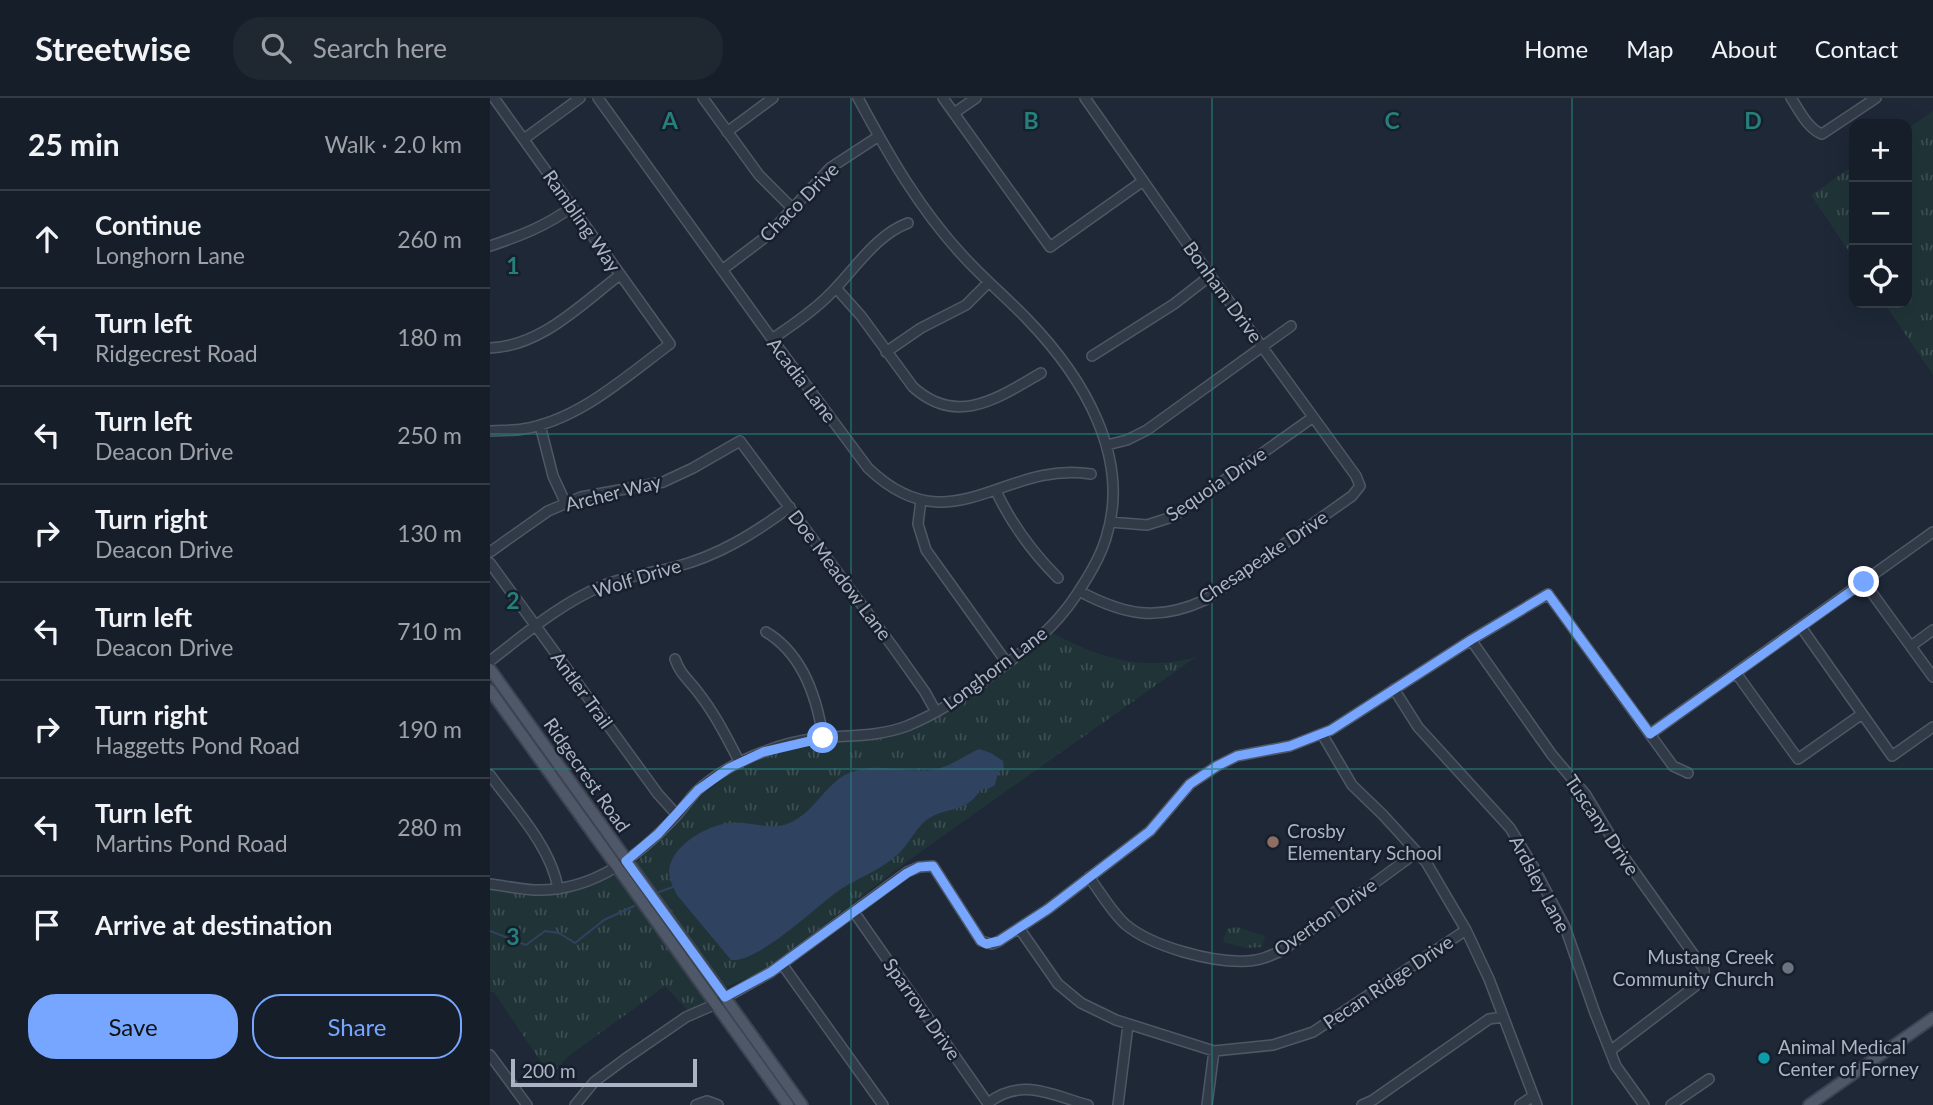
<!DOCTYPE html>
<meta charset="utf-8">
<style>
:root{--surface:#161e29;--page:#1f2731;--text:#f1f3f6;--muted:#9ea2a8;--line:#353c46;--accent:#76a6ff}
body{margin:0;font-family:Lato,sans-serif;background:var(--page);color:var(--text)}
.controls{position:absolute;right:21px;top:21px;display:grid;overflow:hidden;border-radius:14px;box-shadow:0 7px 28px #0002}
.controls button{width:63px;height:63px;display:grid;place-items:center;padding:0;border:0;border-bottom:2px solid var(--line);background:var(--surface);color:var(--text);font:35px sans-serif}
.scale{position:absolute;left:21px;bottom:18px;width:186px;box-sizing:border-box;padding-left:7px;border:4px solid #abb4c5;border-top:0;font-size:19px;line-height:24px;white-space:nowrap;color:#abb4c5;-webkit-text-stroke:5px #171f2c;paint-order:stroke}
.stop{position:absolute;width:21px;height:21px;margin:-16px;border:5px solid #76a6ff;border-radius:50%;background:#fff}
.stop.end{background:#76a6ff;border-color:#fff;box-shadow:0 2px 7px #0008}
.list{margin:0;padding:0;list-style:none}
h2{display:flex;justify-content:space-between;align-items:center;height:91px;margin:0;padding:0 28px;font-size:30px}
h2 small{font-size:23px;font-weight:400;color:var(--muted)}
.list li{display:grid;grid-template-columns:46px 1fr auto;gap:21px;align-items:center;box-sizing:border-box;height:98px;padding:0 28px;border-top:2px solid var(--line)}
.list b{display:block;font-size:26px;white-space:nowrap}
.list p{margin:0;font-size:23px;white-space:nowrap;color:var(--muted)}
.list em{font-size:23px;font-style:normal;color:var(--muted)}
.actions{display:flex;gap:14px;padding:21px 28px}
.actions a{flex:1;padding:16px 0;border:2px solid var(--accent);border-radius:28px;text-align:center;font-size:24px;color:var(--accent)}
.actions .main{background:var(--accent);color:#111}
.icon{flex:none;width:38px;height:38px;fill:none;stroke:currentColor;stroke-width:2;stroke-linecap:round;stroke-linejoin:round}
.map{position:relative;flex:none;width:1443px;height:1007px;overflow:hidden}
header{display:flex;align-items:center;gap:42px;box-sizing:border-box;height:98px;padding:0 35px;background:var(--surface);border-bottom:2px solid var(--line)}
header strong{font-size:33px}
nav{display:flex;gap:38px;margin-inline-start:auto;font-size:24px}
.search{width:490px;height:63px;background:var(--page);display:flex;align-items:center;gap:18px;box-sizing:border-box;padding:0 24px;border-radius:28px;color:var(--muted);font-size:26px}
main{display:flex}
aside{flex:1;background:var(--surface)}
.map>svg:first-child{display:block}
.grass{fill:url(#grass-tufts)}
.water{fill:#2f4260}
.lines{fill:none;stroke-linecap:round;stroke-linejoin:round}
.stream{stroke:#2f4260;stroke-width:2}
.minor-casing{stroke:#4f5766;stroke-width:12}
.major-casing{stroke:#3b4351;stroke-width:14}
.minor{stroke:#313a47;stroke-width:9}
.major{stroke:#4f5868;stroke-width:10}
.route{stroke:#76a6ff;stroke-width:9}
.grid{fill:none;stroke:#267f7b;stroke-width:2;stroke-opacity:0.55}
.education-dot{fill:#8d6e63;stroke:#171f2c;stroke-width:2.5}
.worship-dot{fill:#6b7280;stroke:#171f2c;stroke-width:2.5}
.culture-dot{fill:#0f9aa8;stroke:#171f2c;stroke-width:2.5}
.labels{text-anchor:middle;stroke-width:5;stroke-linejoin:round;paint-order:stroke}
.street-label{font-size:19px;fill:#abb4c5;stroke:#171f2c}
.poi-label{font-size:19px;fill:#abb4c5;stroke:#171f2c;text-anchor:start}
.grid-label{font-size:23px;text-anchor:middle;font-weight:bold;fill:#267f7b;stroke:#171f2c;stroke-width:5;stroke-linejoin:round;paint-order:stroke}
</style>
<header>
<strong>Streetwise</strong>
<div class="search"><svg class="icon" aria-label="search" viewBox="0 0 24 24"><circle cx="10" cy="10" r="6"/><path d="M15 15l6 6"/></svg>Search here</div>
<nav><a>Home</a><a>Map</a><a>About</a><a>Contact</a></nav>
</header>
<main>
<aside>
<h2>25 min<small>Walk · 2.0 km</small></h2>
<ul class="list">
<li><svg class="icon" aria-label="ahead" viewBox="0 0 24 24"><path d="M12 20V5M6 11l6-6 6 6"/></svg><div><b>Continue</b><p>Longhorn Lane</p></div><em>260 m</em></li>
<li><svg class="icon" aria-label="left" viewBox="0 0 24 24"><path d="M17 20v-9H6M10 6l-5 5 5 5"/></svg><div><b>Turn left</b><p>Ridgecrest Road</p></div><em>180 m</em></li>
<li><svg class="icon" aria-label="left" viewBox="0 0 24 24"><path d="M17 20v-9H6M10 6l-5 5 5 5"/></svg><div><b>Turn left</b><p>Deacon Drive</p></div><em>250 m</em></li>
<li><svg class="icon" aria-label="right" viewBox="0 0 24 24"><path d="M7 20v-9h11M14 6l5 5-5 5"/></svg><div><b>Turn right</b><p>Deacon Drive</p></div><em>130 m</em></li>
<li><svg class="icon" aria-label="left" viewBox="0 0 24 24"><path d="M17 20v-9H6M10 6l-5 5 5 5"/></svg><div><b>Turn left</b><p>Deacon Drive</p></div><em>710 m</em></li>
<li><svg class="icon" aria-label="right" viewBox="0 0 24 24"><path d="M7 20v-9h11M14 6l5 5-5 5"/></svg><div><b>Turn right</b><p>Haggetts Pond Road</p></div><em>190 m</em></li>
<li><svg class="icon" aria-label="left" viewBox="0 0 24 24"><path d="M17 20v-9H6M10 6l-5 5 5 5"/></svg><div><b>Turn left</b><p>Martins Pond Road</p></div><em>280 m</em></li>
<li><svg class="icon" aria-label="arrive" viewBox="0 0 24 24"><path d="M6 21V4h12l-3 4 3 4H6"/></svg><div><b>Arrive at destination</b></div></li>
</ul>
<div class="actions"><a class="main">Save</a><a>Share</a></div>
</aside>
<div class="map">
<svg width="1443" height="1007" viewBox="0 0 1443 1007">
<defs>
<pattern id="grass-tufts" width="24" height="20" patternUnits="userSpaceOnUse" patternTransform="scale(1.75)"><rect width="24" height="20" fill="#203438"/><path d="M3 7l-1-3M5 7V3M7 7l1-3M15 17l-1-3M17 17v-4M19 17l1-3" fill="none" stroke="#3e4f53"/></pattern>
</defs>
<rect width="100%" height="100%" fill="#1e2837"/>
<path class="grass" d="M1443 13V277L1394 205H1417V31Z
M1364 67V161L1321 97Z
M562 535C611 560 651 574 706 559L426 757 273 873 236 889 231 888 145 766C154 755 165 747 175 736 221 686 251 658 321 647 359 641 394 642 431 626 481 603 519 569 562 535Z
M126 777 131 780 214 896 215 904 199 914 175 888 76 960 61 979 4 894H0V791C28 795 56 801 84 793 98 790 112 779 126 777Z
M747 829 775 838 772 849 756 850 733 844 737 831Z"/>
<path class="water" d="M489 651 501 655 513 663 514 669 508 675 505 687 498 691H491C474 719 454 706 433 725 423 735 417 749 406 758 390 772 368 780 351 791 326 808 269 865 241 862L187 797C183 789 179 781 179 772 182 747 216 728 239 725 257 722 279 733 297 726 324 716 335 686 357 676 386 663 411 675 441 672 459 670 473 658 489 651Z"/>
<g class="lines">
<path class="stream" d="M169 794 183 789
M0 833 36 847 55 833 69 835 85 845 114 822 144 808"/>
<g class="minor-casing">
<path id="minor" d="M108 0 282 241 378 370C461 450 513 362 601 376
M213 0 269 77 302 110
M453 0 560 149 653 83
M1301 0C1309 12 1318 31 1332 36L1386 0
M464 15 486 0
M237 34 283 0
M34 41 90 0
M0 148C30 138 56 128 82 109
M232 172 277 138 340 70 389 38
M346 190 371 218 423 289C467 329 508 300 551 275
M282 241C301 228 321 215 338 198 363 174 385 137 418 125
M0 250C52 248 91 206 130 177
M396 254 431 230 476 207 499 184
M602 258 684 206 720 178
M50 327 63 378 76 406
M0 333C11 332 22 333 33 331 89 322 135 279 180 246L4 0
M617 347 637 342 657 332 801 228
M506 393C522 427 541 453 568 480
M431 402 428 426 436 452 517 565
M620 424 657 427 682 419 822 320
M0 454 58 413 91 399 173 384 203 370 250 343 403 549 435 594 446 614
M0 465 168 696 187 717
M1374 484 1443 579
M589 493C634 517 667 524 715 502L862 398 870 388 866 378 696 144 595 0
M1311 529 1402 658 1443 629
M276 534C313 556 327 599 333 640
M981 542 1062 657 1096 697 1129 752 1214 871V879L1208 886 1120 953
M1421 548 1443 532
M185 561C190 576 198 581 207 593 224 614 237 640 250 665
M0 563C35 536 71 505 112 488 136 478 161 475 185 469 228 458 265 435 300 409
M1246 575 1308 661 1372 616
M904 591 928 629 1020 730 1043 768 1075 829 1105 915 1126 968 1154 1007
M832 636 862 687 893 717 936 764 976 832 999 881 1047 1007
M1160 636 1443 434
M0 677C24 710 62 750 68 791
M599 779C611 795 621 813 635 826 662 849 723 865 757 863 770 863 782 857 793 852L927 754
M0 786C15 788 30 791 44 792 103 794 149 758 187 717 194 709 200 700 207 693 225 676 251 662 273 654 290 647 311 642 329 640 359 637 388 639 417 628 449 615 477 596 504 575 537 551 564 531 587 496 598 479 610 460 616 440 642 359 592 278 538 222 517 200 494 181 474 159 430 112 398 56 368 0
M364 814 499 1007
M529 830 568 886 591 905 626 922 724 953 783 947 823 934 976 832
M292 866 393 1007
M0 957 37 1007
M498 1005C532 979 561 997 598 1007
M85 1007 104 984 135 961 196 919 219 909 281 874 417 774 429 769 443 768 491 843 502 846 509 843 558 811 660 733 700 686 727 668 747 658 800 648 841 632 981 542 1058 496 1183 668 1198 675
M206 1007 217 1003 228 1007
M628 1007 638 927
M717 1007 724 953
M872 1007 883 1002 999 921 1013 919
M1030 1007 1043 998
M1181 1007 1219 981"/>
</g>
<g class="major-casing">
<path id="major" d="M0 571 312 1007
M0 592 298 1007
M1319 1007 1443 920"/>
</g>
<use href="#minor" class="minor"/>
<use href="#major" class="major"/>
</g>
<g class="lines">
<path class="route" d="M333 640 273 654 239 670 208 692 168 736 136 763 235 899 281 874 417 775 429 769 443 768 491 843 496 846 509 843 558 811 660 733 700 686 727 668 747 658 800 648 841 632 981 542 1058 496 1160 636 1374 484"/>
</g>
<path class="grid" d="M361 0V1007M722 0V1007M1082 0V1007M0 336H1443M0 671H1443"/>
<circle class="education-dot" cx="783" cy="744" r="7"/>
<circle class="worship-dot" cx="1298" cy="870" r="7"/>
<circle class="culture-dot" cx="1274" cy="960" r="7"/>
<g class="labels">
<g class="street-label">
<text transform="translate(309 104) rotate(-45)" y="7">Chaco Drive</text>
<text transform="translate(92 123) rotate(55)" y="7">Rambling Way</text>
<text transform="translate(733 194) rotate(54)" y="7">Bonham Drive</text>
<text transform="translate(312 282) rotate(53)" y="7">Acadia Lane</text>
<text transform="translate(726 386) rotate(-34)" y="7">Sequoia Drive</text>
<text transform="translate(123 395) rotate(-14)" y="7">Archer Way</text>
<text transform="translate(773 459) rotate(-34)" y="7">Chesapeake Drive</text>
<text transform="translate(350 477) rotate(53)" y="7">Doe Meadow Lane</text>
<text transform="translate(147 480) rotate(-17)" y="7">Wolf Drive</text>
<text transform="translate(505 570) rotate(-37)" y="7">Longhorn Lane</text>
<text transform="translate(92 592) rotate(54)" y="7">Antler Trail</text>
<text transform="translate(97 677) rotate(55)" y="7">Ridgecrest Road</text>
<text transform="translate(1112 727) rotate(56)" y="7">Tuscany Drive</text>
<text transform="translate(1050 786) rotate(62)" y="7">Ardsley Lane</text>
<text transform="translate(835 819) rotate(-35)" y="7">Overton Drive</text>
<text transform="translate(898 884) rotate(-34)" y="7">Pecan Ridge Drive</text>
<text transform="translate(432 911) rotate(55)" y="7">Sparrow Drive</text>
</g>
<g class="poi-label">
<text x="797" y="740">Crosby<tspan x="797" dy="22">Elementary School</tspan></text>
<text x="1284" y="866" text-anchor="end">Mustang Creek<tspan x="1284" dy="22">Community Church</tspan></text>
<text x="1288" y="956">Animal Medical<tspan x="1288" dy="22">Center of Forney</tspan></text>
</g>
</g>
<g class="grid-label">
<text x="180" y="31">A</text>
<text x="541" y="31">B</text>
<text x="902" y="31">C</text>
<text x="1263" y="31">D</text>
<text x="23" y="176">1</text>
<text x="23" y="511">2</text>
<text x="23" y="847">3</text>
</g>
</svg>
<div class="controls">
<button>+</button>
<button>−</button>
<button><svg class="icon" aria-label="locate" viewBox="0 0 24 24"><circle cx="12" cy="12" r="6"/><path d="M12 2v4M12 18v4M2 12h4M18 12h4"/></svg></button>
</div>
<div class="scale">200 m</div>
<div class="stop" style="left:333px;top:640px"></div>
<div class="stop end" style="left:1374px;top:484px"></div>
</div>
</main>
